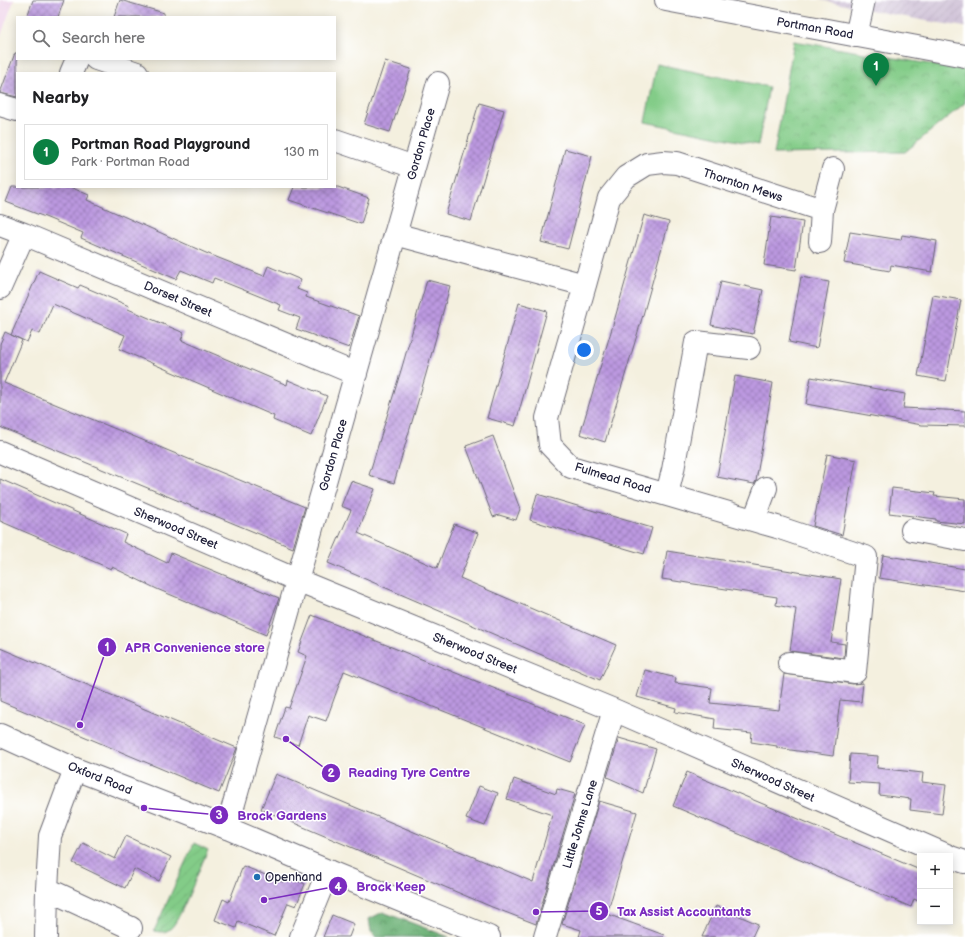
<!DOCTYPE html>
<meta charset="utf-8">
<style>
:root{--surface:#fff;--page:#f6f6f6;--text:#202124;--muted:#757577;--line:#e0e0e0;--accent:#0b8043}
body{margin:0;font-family:"Balsamiq Sans",sans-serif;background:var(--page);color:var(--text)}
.controls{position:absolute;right:12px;bottom:12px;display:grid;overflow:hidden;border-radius:0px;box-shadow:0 2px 10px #0003}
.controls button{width:36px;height:36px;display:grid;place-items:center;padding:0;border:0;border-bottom:1px solid var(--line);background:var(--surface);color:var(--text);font:20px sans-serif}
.you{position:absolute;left:584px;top:350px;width:14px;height:14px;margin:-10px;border:3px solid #fff;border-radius:50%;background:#1a73e8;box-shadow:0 0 0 6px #1a73e833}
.badge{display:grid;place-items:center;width:26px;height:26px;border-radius:50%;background:var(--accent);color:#fff;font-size:13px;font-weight:700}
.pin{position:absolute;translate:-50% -33px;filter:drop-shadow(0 1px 2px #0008)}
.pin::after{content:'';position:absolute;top:21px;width:14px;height:12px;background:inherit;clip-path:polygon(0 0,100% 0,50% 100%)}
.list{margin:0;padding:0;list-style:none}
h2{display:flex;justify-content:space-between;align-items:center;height:52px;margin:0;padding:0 16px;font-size:17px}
h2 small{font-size:13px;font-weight:400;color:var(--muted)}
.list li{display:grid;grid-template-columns:26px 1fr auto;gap:12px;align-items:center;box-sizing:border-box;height:56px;margin:0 8px 8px;padding:0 8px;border:1px solid var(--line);border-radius:0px}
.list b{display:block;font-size:15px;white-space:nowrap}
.list p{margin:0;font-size:13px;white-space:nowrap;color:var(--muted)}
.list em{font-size:13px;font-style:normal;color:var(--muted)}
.icon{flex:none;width:22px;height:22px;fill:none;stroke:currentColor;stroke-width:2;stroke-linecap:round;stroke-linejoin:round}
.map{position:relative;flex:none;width:965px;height:937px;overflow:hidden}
.search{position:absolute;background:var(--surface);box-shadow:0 2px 10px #0003;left:16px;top:16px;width:320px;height:44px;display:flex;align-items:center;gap:10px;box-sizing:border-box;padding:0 14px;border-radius:0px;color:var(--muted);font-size:15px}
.panel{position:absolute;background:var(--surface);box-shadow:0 2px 10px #0003;left:16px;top:72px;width:320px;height:116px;border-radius:0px}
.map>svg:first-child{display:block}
.built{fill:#eed0e8}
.industrial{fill:url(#industrial-furrows)}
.grass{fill:#83cc88;stroke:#527762}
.forest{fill:url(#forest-crowns);stroke:#466958}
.park{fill:url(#park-crowns);stroke:#527762}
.garden{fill:url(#garden-furrows);stroke:#527762}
.building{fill:url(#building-cross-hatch)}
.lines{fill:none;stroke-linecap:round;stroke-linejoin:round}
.minor-casing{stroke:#6c6a74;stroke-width:24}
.major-casing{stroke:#6c6a74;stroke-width:24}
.minor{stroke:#fff;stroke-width:22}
.major{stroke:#fff;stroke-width:22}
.poi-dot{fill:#1f6fb2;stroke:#fff;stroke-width:1.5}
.labels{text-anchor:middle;stroke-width:3;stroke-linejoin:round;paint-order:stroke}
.street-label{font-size:12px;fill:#22223b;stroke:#fff}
.poi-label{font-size:12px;fill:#22223b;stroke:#fff;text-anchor:start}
.leader{fill:none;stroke:#7b2cbf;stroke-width:1.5}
.callout-dot{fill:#7b2cbf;stroke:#fff;stroke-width:1.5}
.mark-label{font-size:12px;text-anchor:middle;font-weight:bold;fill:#fff}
.callout-label{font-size:13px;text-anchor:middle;font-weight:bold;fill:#7b2cbf;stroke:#fff;stroke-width:3;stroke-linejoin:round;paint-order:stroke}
</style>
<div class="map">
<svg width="965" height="937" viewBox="0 0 965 937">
<defs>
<pattern id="industrial-furrows" width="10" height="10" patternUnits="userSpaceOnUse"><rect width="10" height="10" fill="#ccbed4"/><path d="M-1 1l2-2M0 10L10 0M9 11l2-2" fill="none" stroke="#afa3b7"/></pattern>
<pattern id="forest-crowns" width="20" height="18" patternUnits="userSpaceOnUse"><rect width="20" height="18" fill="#6ab074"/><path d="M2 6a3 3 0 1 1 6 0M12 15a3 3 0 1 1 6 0" fill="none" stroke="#578f60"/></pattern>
<pattern id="park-crowns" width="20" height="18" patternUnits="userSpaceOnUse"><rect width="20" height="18" fill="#83cc88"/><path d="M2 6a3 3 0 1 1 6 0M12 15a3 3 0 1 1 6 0" fill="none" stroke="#71af76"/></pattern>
<pattern id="garden-furrows" width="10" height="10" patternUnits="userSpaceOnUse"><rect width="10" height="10" fill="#83cc88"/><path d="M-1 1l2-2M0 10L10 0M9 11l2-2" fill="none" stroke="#71af76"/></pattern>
<pattern id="building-cross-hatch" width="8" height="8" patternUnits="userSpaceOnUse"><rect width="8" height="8" fill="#bc99e0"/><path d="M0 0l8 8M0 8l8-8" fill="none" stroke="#987cb7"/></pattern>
</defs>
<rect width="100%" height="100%" fill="#fff"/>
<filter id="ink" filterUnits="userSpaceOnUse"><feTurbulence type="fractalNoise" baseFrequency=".025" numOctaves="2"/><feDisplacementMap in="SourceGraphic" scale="8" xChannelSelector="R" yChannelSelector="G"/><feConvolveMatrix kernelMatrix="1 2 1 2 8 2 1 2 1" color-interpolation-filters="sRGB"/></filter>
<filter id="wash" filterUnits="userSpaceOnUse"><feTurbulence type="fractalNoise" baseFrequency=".012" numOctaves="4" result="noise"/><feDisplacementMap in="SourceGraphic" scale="16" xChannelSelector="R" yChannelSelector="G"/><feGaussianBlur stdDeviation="0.9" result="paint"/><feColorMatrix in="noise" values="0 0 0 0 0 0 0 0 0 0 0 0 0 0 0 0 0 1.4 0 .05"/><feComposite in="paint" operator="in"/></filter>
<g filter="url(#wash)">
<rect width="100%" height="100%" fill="#f4f0df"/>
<path class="built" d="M0 0H14L0 38Z"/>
<path class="industrial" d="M820 0H965V27L921 20Z"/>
<path class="grass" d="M657 64 769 87 758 145 645 122Z"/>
<path class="forest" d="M383 912 449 937H376L371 932 369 919Z"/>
<path class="park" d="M794 41 965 70V103L905 152 774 154Z"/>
<path class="garden" d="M194 843 208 850C201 864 180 922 170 929 165 933 160 932 154 931Z"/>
<g id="blocks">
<path class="building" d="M33 0H64L58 17H27Z
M120 0 164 13V17H114Z
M15 53H17V97L0 93Z
M385 61 411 69 390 132 364 124Z
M479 103 504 110 471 221 446 214Z
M565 149 592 156 568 249 541 242Z
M12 187H70L89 195 87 200 206 253 264 276 268 266 301 280 297 289 307 293 306 297 359 316 349 348 296 329 300 318 279 310 281 305 214 278 212 283 181 270 176 279 81 238 83 233 45 217 6 202Z
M294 187H338L369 198 361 224 289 200Z
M644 215 669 222 643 315 605 442 580 434 613 325Z
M771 217 803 222 796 270 764 265Z
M850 232 901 240 902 235 937 241 932 272 891 265 890 271 844 263Z
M39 271 78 288 80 285 129 306 128 309 184 333 181 340 233 362 287 385 288 380 327 396 311 436 273 420 274 416 119 349 125 335 53 304 40 334 32 331 27 342 11 335Z
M801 277 829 282 817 348 789 342Z
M427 280 450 286 426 374 394 483 369 475 402 367Z
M721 281 763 290 753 334 711 325Z
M933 295 961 300 946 381 918 376Z
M519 303 547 311 515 426 487 418Z
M5 332 22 340 4 383 305 507 293 548 0 427V344Z
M735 376 773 383 756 481 754 484 717 477Z
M811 377 905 394 903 408 965 411V426L922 425 806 404Z
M493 436 520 509 516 520 499 515 493 517 466 446Z
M827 454 856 460 842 535 813 526Z
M0 479 126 534 123 542 167 563 171 553 279 598 266 635 157 589 112 567 111 569 0 521Z
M351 481 375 489 358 533 437 568 454 524 478 533 460 578 616 645 600 680 328 563 351 510 341 506Z
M892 488 935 493 934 496 965 499V524L936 521V519L889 513Z
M537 494 652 528 644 554 530 520Z
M667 551 841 579 831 642 845 644 844 658 790 651 796 609 776 605 777 597 662 579Z
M883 555 965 569V591L879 578Z
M312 615 585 725 570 762 344 671 326 721 308 715 298 745 275 737 285 707 289 708 307 656 298 652Z
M0 648 237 748 219 793 0 701Z
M645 670 676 678 675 683 712 688 710 703 779 710 784 674 853 684 863 683 861 702 840 700 833 756 777 748V746L751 742 752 733 714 729 715 719 675 712 676 708 637 697Z
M619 738 656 749 643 793 607 777Z
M850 754 878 756 877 768 923 773 922 782 946 785 942 814 910 810 911 799 879 795 880 784 848 782Z
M687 772 920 870V902L914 899 911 907 673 806Z
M276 774 533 882 552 815 507 799 514 779 556 794 557 789 575 794 536 924 492 907 261 809Z
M479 786 498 793 485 826 466 819Z
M599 801 637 812 607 914 664 935 663 937H579L581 930 562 924Z
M126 836 171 857 159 881 134 869 125 888 73 863 83 843 115 859Z
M243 866 283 882 285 876 305 884 296 906 288 903 274 936 238 921 236 928 215 920 223 899 229 902Z
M716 906 758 924 752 937H702Z
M332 915 354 924 349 937H323Z"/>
</g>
</g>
<g filter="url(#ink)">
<use href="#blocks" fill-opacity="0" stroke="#6c6a74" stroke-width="1"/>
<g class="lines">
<g class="minor-casing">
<path id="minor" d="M666 0 965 56
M856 36 864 0
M96 59 137 73
M71 73 77 59
M0 105 17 110
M335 140 414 167
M0 225 24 234 356 374
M395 234 585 285 547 418 550 445 571 467 777 527 866 557 855 672 789 663
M820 242 822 210 833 169
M585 285 609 198 626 177 647 164 663 162 677 163 822 210
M0 288 24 234
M0 452 297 580 614 710 949 856
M667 494 673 470 696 342 749 348
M754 520 766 488
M912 530 965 540
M227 828 438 83
M950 857 965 862
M47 889 131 928
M46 937 47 889 50 836 75 769
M301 937 328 871
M545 937 614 710"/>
</g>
<g class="major-casing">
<path id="major" d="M0 735 75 769 227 828 328 871 489 937"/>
</g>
<use href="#minor" class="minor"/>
<use href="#major" class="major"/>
</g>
</g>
<circle class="poi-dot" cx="257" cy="877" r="4"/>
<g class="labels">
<g class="street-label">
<text transform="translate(815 28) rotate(10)" y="4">Portman Road</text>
<text transform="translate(421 144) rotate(-74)" y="4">Gordon Place</text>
<text transform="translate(743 185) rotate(18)" y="4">Thornton Mews</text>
<text transform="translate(178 299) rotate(23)" y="4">Dorset Street</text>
<text transform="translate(333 455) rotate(-74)" y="4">Gordon Place</text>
<text transform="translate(613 478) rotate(17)" y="4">Fulmead Road</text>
<text transform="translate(176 528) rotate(23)" y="4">Sherwood Street</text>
<text transform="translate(475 653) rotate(22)" y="4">Sherwood Street</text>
<text transform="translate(100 778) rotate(22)" y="4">Oxford Road</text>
<text transform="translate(773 780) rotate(24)" y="4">Sherwood Street</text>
<text transform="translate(580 824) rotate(-73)" y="4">Little Johns Lane</text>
</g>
<g class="poi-label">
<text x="265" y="881">Openhand</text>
</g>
</g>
<path class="leader" d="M80 725L107 647M286 739L331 773M144 808L219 815M264 900L338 886M536 912L599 911"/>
<g class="callout-dot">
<circle cx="80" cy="725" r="4"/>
<circle cx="286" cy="739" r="4"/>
<circle cx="144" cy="808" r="4"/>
<circle cx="264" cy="900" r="4"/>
<circle cx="536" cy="912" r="4"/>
<circle cx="107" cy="647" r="10"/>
<circle cx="331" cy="773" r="10"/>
<circle cx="219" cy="815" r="10"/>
<circle cx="338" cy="886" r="10"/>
<circle cx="599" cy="911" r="10"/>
</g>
<g class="mark-label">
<text x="107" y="651">1</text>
<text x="331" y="777">2</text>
<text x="219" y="819">3</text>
<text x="338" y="891">4</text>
<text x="599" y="915">5</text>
</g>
<g class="callout-label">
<text x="195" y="652">APR Convenience store</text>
<text x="409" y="777">Reading Tyre Centre</text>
<text x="282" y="820">Brock Gardens</text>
<text x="391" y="891">Brock Keep</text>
<text x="684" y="916">Tax Assist Accountants</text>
</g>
</svg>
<div class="controls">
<button>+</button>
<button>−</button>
</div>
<div class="you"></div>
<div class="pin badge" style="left:876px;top:86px">1</div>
<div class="search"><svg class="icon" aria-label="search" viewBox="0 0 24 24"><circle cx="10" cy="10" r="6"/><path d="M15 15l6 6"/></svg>Search here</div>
<section class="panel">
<h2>Nearby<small></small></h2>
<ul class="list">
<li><span class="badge">1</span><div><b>Portman Road Playground</b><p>Park · Portman Road</p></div><em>130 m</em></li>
</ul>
</section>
</div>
